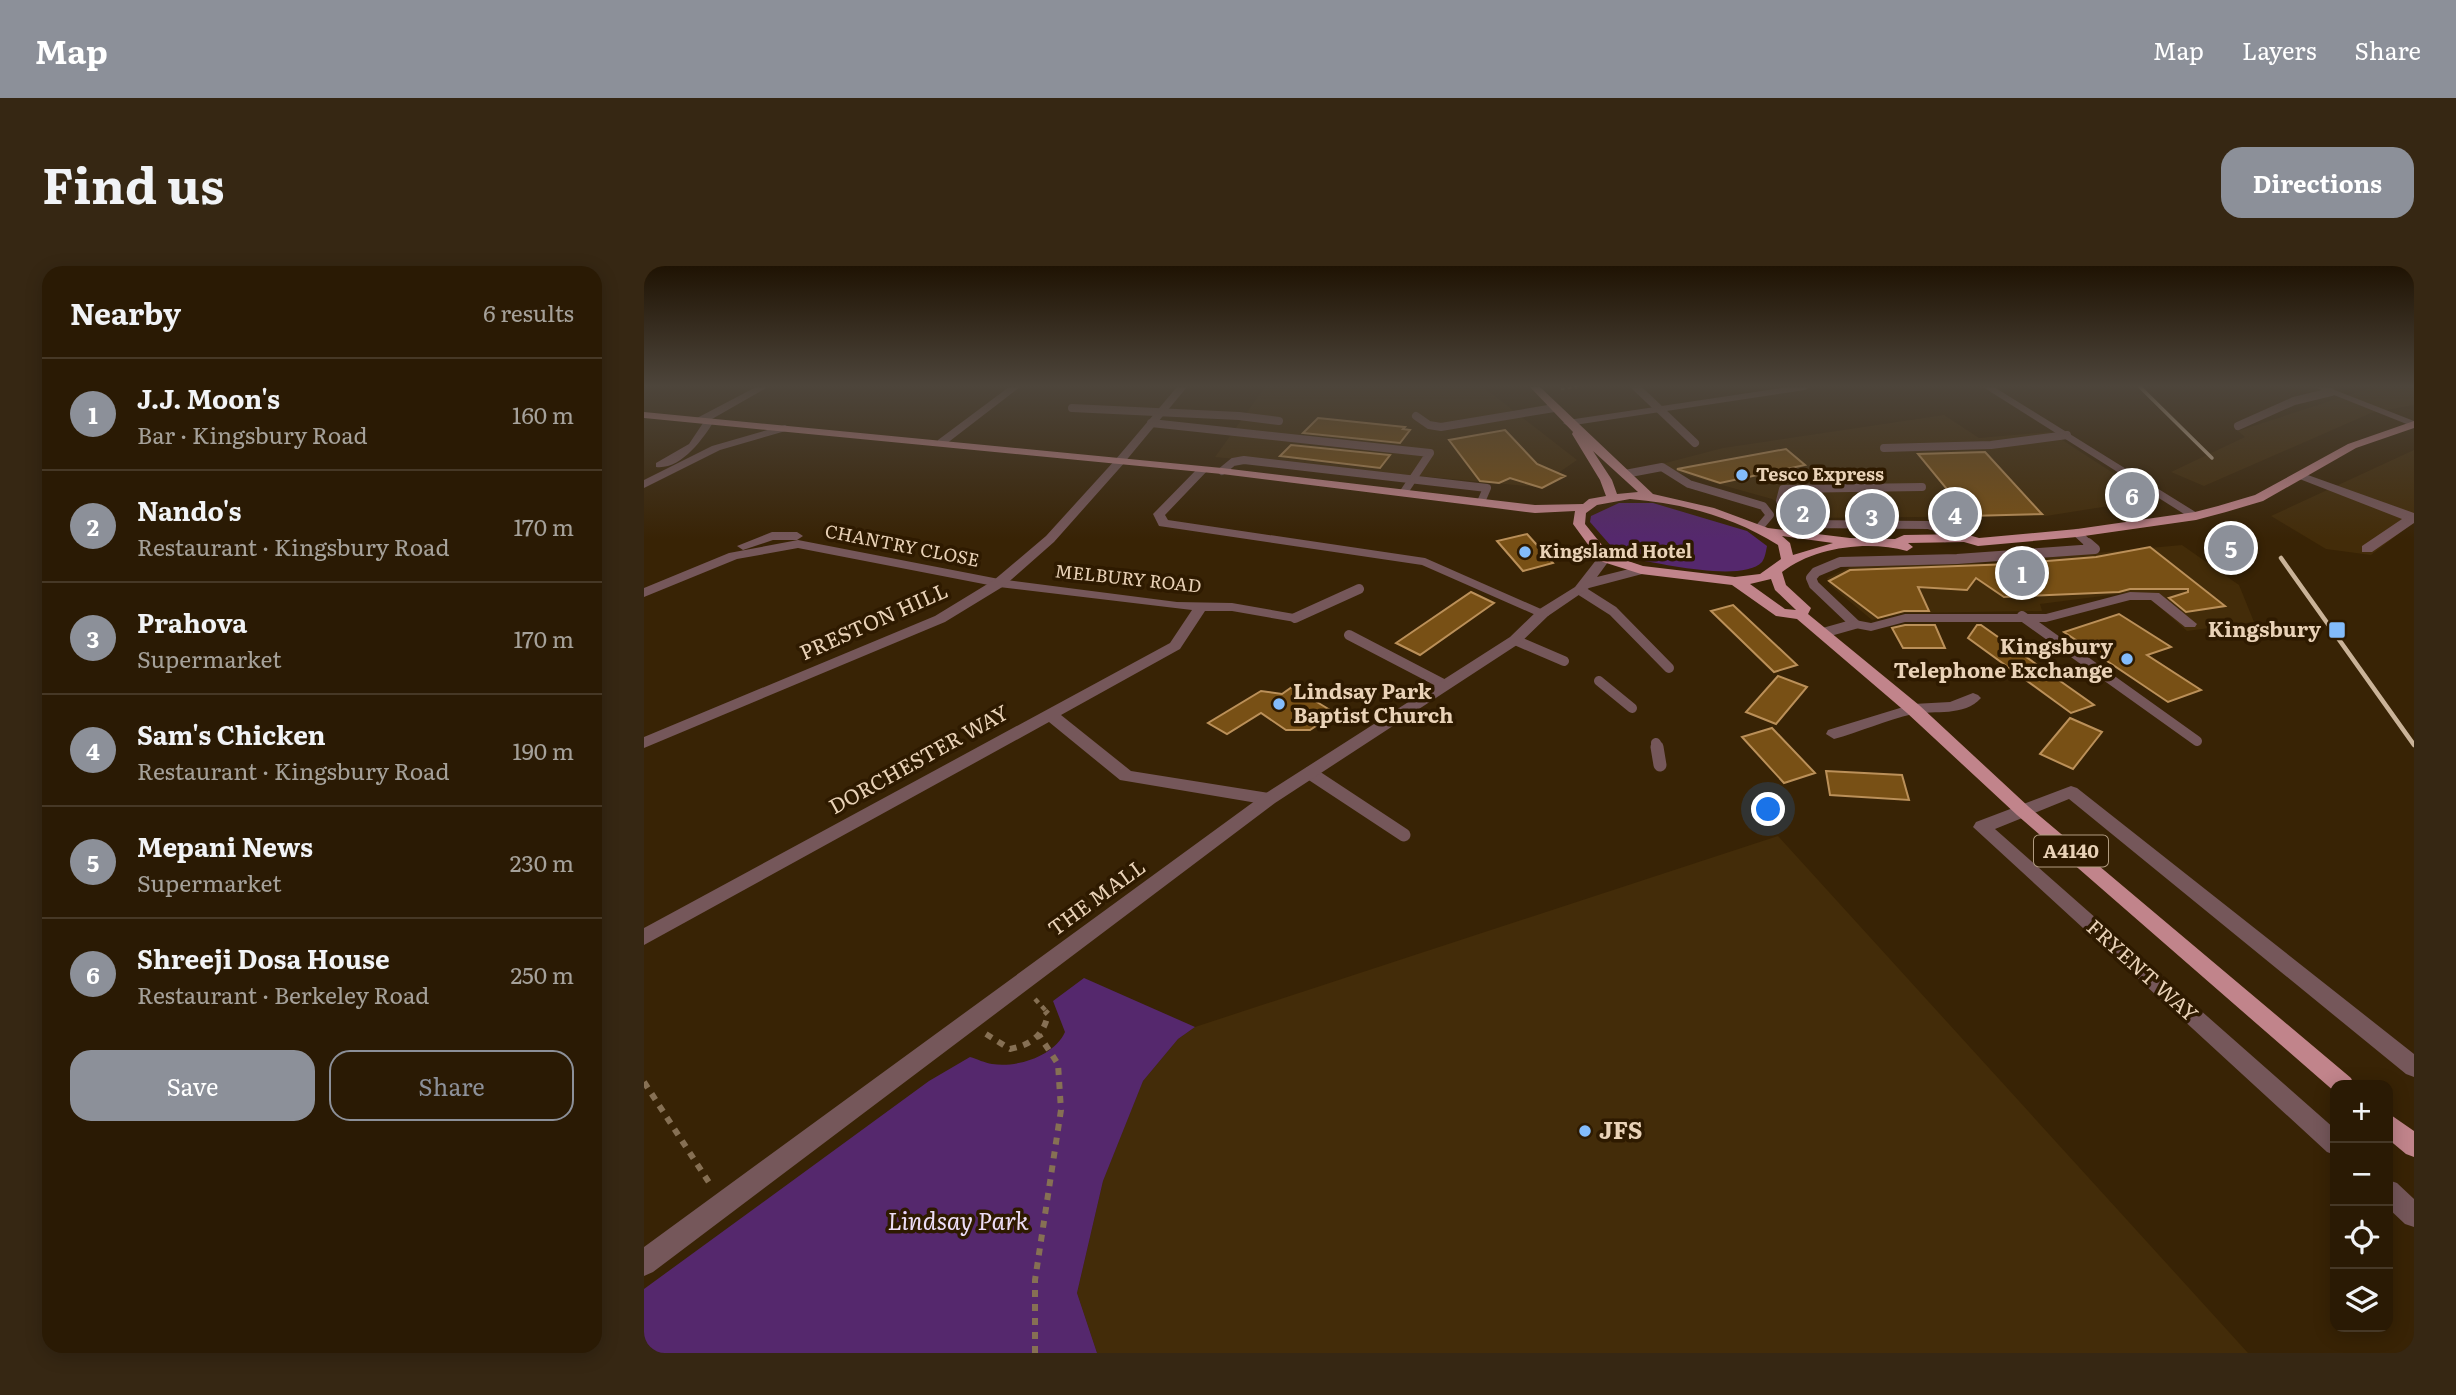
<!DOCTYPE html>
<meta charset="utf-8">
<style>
:root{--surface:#2a1a04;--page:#362713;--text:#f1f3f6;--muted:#a5a19a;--line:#463826;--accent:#8c9099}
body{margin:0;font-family:Literata,serif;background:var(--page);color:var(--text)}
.controls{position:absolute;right:21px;bottom:21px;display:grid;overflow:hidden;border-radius:14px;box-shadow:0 4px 18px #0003}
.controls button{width:63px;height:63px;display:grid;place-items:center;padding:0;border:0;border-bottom:2px solid var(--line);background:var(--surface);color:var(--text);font:35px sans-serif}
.you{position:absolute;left:1125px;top:544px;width:24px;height:24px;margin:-18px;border:5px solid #fff;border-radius:50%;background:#1a73e8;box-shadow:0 0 0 10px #1a73e833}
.badge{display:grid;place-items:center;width:46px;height:46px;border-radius:50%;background:var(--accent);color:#fff;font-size:23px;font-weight:700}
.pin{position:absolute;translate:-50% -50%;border:4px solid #fff;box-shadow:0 2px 7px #0006}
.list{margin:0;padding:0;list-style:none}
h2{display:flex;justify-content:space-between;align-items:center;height:91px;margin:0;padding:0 28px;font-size:30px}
h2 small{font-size:23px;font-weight:400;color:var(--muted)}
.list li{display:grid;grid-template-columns:46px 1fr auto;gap:21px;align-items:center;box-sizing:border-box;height:112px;padding:0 28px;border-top:2px solid var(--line)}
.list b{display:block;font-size:26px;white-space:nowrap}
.list p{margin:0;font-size:23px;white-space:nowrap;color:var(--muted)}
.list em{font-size:23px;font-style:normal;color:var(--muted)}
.actions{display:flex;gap:14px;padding:21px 28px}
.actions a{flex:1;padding:16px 0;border:2px solid var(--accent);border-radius:21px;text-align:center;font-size:24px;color:var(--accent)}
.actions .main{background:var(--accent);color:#fff}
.icon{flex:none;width:38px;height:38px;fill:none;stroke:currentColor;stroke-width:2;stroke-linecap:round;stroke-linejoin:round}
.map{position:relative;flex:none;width:1770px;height:1087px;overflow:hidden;border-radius:21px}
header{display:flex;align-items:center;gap:42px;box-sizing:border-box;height:98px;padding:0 35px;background:var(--accent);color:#fff}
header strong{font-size:33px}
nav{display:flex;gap:38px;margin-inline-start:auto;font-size:24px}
.intro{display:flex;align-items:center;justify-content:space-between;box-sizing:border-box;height:168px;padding:0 42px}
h1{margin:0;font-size:49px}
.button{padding:18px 32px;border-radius:21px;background:var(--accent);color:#fff;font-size:24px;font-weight:700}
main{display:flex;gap:42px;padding:0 42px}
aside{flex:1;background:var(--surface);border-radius:21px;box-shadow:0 4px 18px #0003}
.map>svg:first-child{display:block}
.built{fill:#432c09}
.green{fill:#55286d}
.building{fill:#785015;stroke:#bb9059;stroke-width:2}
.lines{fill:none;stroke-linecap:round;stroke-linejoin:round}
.path-far2{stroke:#867054;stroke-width:2.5;stroke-dasharray:3.5 3.5;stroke-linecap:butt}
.path-far1{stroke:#867054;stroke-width:4.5;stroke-dasharray:5 5;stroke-linecap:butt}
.path{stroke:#867054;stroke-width:6;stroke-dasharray:7 7;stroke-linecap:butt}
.service-far2{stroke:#75575a;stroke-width:8}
.service-far1{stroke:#75575a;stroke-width:10}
.service{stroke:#75575a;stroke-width:13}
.minor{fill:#75575a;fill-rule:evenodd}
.tertiary{fill:#75575a;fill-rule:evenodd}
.primary{fill:#c1848b;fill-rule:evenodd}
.rail-far1{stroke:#cab398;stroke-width:3.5}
.rail{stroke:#cab398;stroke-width:4.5}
.poi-dot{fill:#83bcfb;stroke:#2e1a00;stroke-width:2.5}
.labels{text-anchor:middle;stroke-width:7;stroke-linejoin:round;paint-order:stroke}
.far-poi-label{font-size:18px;font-weight:bold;fill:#e9d2b7;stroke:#2e1a00;text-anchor:start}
.far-street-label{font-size:18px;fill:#e9d2b7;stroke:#2e1a00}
.shield{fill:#2e1a00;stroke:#b19b80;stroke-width:2}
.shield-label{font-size:19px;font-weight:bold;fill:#e9d2b7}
.street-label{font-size:21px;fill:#e9d2b7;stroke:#2e1a00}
.poi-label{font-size:21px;font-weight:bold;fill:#e9d2b7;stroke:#2e1a00;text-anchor:end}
.near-poi-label{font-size:24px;font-weight:bold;fill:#e9d2b7;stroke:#2e1a00;text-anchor:start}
.near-park-label{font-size:24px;font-style:italic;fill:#eddef7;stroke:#2e1a00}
</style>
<header>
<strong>Map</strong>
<nav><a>Map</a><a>Layers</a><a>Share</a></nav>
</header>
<div class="intro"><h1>Find us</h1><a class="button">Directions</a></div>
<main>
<aside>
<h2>Nearby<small>6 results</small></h2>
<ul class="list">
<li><span class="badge">1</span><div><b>J.J. Moon's</b><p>Bar · Kingsbury Road</p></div><em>160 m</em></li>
<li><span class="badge">2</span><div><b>Nando's</b><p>Restaurant · Kingsbury Road</p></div><em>170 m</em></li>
<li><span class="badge">3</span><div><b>Prahova</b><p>Supermarket</p></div><em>170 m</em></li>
<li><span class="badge">4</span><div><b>Sam's Chicken</b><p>Restaurant · Kingsbury Road</p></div><em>190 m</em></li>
<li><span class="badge">5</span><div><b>Mepani News</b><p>Supermarket</p></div><em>230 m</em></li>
<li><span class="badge">6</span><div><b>Shreeji Dosa House</b><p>Restaurant · Berkeley Road</p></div><em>250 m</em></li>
</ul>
<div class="actions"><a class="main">Save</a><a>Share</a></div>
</aside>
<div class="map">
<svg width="1770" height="1087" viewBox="0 0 1770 1087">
<rect width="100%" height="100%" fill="#382305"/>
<path class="built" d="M621 121H839L933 194 894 221 571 191Z
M1729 121H1770V139L1727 147 1560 220 1527 206 1601 171 1594 165Z
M1300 149 1335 172 1406 166 1509 233 1402 250 1160 252 1128 233 1010 200 1079 182Z
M1770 184V256L1727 289 1682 283 1627 250Z
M1538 279 1595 319 1610 356 1543 365 1504 331 1482 327 1396 338 1398 345 1261 347 1228 354 1186 319 1183 312 1208 300 1345 297Z
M1134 570 1604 1087H453L433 1027 459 915 499 815 534 773 551 761Z"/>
<path class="green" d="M975 237H1009L1103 265 1123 280C1122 285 1121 292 1118 296 1098 317 1016 297 989 293L974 288 946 256 947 250Z
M440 712 551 761 534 773 499 815 459 915 433 1027 453 1087H0V1023L285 815 326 791C333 793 341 797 348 798 374 802 410 790 421 766L409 735Z"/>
<path class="building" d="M674 152 761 161 759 163 766 164 756 177 659 167Z
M861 164 893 198 921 210 898 222 866 212 855 217 836 215 805 174Z
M647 179 746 189 736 202 636 190Z
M1142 183 1161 199 1076 217 1033 203Z
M1341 186 1396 246 1398 248 1325 250 1274 188Z
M883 268 909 297 879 305 853 275Z
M1506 281 1581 340 1542 346 1525 332 1544 326V323H1486L1475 326 1360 331 1332 312 1323 324 1274 321 1285 345H1260L1234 352 1185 315 1206 304 1368 298 1452 291Z
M827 326 850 337 776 389 752 377Z
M1089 339 1153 399 1130 406 1067 345Z
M1475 348 1527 381 1503 389 1557 424 1524 436 1420 366Z
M1261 359H1291L1301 382H1259L1248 362Z
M1333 359H1337L1450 439 1427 447 1324 372Z
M1134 410 1163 421 1132 458 1102 446Z
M648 421 691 447 666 464H642L617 447 583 468 564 457 617 425 638 428Z
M1426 452 1458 466 1429 503 1396 488Z
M1128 462 1171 507 1140 517 1098 471Z
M1182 505 1258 509 1265 534 1186 529Z"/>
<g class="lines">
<path class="path-far2" d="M917 123 933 121"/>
<path class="path-far1" d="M391 733 403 746"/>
<path class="path" d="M342 768 366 783C387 779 400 769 404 748L401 745
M0 816 66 918
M391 1087V1014L417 844 414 798 395 769"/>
<path class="service-far2" d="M992 121 1051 177
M428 142 595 150 635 155
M772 150 785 159 797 161 910 142
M507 157 786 187 760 226
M1594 160 1650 135 1687 126
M1240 182 1347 179 1423 169
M578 205 589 196 600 194 843 222 837 236
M981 208 1018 201 1045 218 1119 240 1126 249 1115 262
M1154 261 1159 258 1284 259 1291 261 1301 272
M1433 267 1446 279
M1154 269V261L1136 235 1139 223 1278 221"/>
<path class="service-far1" d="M936 324 969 345 1025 402
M1378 350 1553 475
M651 352 715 323
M1179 367 1211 358 1170 319 1167 312 1172 306 1196 296 1313 293 1451 283 1444 277
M705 369 801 419
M871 374 920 395
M955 415 988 442
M1012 477 1013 483"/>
<path class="service" d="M1013 481 1016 499
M666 507 760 569"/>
<path class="minor" d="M112 121H124L68 153 70 155C59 173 37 204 12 201V197L45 178 59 157 53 156V152Z
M365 121H376L302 178H294V174Z
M533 121H543L480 197H472V193Z
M1144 121H1166L1161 124 924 160 919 157 924 154Z
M1339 121H1350L1558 250 1548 253Z
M1670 121H1683L1770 155V161Z
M141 159 146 162 145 164 76 184 0 222V214L68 180Z
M555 201 565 203 521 249 524 254 781 292 906 347 904 350H894L778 299 515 260 509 248Z
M1653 208H1661L1770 247V257L1728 286H1718V280L1758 253 1653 212Z
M128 266H153L159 270 153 274H129L99 284 93 280Z
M154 274 355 313 533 336 588 337 656 349 658 352 651 356 588 345H561L536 383 417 449 487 505 625 527 634 533 625 539 476 514 405 456 0 679V662L526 377 548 344 355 321 154 282 93 293 0 331V322L85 287Z
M1486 326 1515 327 1553 358 1551 361H1541L1507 334H1486L1402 356H1261L1227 365 1206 361 1204 358 1211 354 1227 357 1261 348H1402Z
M1329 427 1334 429 1337 432C1320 451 1291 444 1269 448 1242 454 1216 466 1190 473L1182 468 1184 464 1269 438 1306 436Z
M1427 520 1433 522 1770 788V811L1762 808 1425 533 1351 563 1691 863V889L1683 886 1329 561 1332 556Z
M1744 914 1753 917 1770 933V961L1761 958 1744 942Z"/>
<path class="tertiary" d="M472 193 482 195 410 276 360 320 301 356 0 482V471L291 350 350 314 402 270Z
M961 288 967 292 953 311 997 300 1004 304 1002 307 945 322 904 350 876 377 631 537 9 1006 0 1010V981L619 529 866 371 894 344 931 321 956 289Z"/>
<path class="primary" d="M886 121H896L1009 228 1070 242 1124 262 1206 272 1251 273 1260 269 1321 268 1335 272 1433 263 1551 246 1574 240 1611 229 1704 178 1770 155V162L1712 182 1619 235 1582 246 1552 254 1433 271 1334 280 1320 276 1264 277 1269 281 1263 285C1224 274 1170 281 1138 306L1142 319 1167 342 1164 348 1275 439 1385 541 1707 812 1710 819H1691V826L1373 549 1263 447 1153 353 1132 350 1088 319 997 308 956 295 929 258 931 245 891 247 578 208 0 152V146L578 202 891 239 939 238 945 233 962 230 956 214 928 168 929 166ZM949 185 994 226 973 228 968 214ZM986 233C1037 237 1090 251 1134 279L1137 293 1116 308 1091 311 999 300 966 289 941 258 942 247 953 239ZM1138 270 1189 277 1149 289 1146 277ZM1127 313 1131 324 1152 344 1141 343 1106 318Z
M1744 847 1770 865V891L1762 888 1744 873Z"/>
<path class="rail-far1" d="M1496 121 1568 192"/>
<path class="rail" d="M1637 292 1770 479"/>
</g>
<linearGradient id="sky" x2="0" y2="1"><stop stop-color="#1f1303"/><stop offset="0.44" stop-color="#4d453b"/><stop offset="1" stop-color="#4d453b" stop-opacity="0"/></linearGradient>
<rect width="1770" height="273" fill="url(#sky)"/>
<g class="poi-dot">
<circle cx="1098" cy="209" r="7"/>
<circle cx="881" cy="286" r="7"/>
<rect x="1684" y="355" width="18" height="18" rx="3.5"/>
<circle cx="1483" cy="393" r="7"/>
<circle cx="635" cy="438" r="7"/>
<circle cx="941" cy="865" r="7"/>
</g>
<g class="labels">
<g class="far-poi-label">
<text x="1112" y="215">Tesco Express</text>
<text x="895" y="292">Kingslamd Hotel</text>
</g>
<g class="far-street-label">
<text transform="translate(258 280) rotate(11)" y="6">CHANTRY CLOSE</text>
<text transform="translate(484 313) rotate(6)" y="6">MELBURY ROAD</text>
</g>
<rect class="shield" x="1390" y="569.5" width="74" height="31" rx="5"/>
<g class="shield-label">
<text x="1427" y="592">A4140</text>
</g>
<g class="street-label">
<text transform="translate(230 356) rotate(-24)" y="7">PRESTON HILL</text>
<text transform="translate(275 494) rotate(-29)" y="7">DORCHESTER WAY</text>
<text transform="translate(453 632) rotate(-36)" y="7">THE MALL</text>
<text transform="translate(1498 705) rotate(42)" y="7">FRYENT WAY</text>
</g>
<g class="poi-label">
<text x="1677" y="371">Kingsbury</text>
<text x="1469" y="388">Kingsbury<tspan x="1469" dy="24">Telephone Exchange</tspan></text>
<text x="649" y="433" text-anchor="start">Lindsay Park<tspan x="649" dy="24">Baptist Church</tspan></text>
</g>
<g class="near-poi-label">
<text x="955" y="873">JFS</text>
</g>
<g class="near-park-label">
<text x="314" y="964">Lindsay Park</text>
</g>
</g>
</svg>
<div class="controls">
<button>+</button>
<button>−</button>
<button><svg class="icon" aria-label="locate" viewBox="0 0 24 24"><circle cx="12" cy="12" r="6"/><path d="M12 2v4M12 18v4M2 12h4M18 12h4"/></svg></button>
<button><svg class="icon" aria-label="layers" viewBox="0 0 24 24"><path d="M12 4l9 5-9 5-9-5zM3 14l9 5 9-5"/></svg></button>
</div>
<div class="you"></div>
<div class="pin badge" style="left:1378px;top:307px">1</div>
<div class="pin badge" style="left:1159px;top:246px">2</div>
<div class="pin badge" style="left:1228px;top:250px">3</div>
<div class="pin badge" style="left:1311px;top:248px">4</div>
<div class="pin badge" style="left:1587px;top:282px">5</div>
<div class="pin badge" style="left:1488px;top:229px">6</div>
</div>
</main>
